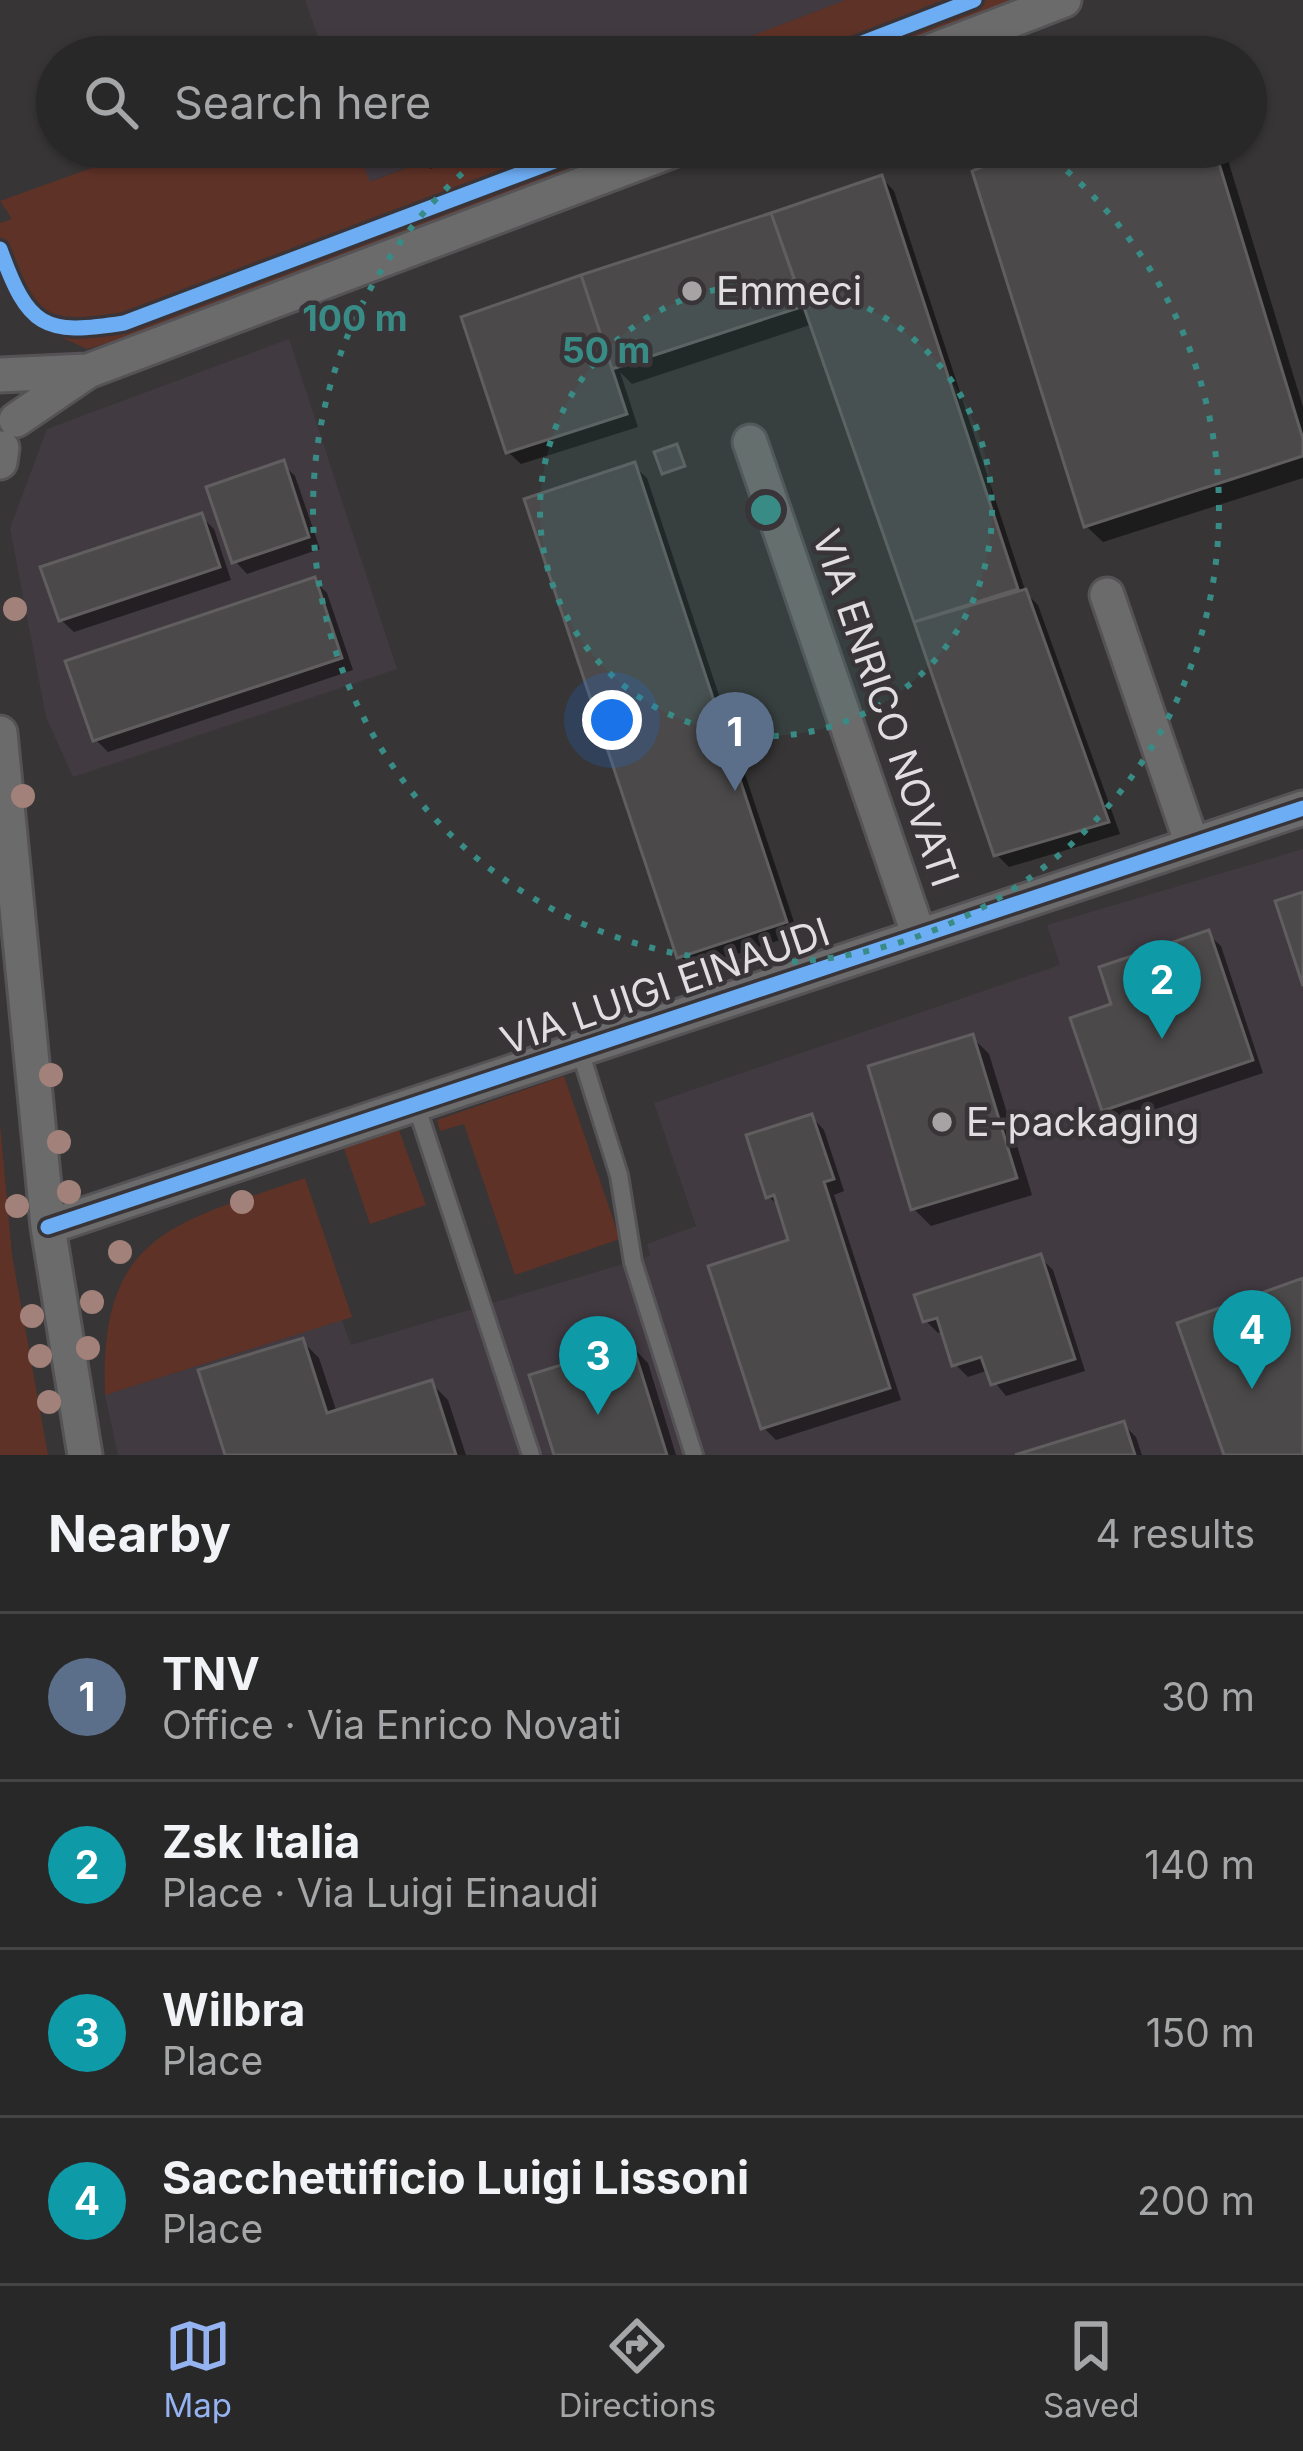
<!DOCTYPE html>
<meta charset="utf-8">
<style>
:root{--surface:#292828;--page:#353434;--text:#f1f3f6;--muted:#a5a6a8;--line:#454445;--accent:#95b2f1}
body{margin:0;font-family:Inter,sans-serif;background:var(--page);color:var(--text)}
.you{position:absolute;left:612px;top:720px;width:42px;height:42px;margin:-30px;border:9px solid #fff;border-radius:50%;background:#1a73e8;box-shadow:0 0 0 18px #1a73e833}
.badge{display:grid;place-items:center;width:78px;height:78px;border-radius:50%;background:var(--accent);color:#fff;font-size:39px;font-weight:700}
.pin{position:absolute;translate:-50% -99px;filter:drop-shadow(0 3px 6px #0008)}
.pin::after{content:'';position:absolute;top:63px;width:42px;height:36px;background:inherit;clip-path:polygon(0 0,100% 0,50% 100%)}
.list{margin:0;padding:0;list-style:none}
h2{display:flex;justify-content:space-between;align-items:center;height:156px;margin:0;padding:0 48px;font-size:51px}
h2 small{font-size:39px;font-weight:400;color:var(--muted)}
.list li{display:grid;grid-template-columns:78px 1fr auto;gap:36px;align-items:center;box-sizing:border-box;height:168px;padding:0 48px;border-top:3px solid var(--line)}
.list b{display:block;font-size:45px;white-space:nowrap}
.list p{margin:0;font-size:39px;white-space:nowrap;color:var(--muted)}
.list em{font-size:39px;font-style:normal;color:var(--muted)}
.icon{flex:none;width:66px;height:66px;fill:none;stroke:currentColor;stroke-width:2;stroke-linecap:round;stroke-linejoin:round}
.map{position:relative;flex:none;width:1303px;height:1455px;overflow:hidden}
.search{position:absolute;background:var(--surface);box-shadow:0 3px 9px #0004;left:36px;right:36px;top:36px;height:132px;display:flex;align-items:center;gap:30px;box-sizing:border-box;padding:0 42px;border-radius:66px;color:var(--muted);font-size:45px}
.sheet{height:828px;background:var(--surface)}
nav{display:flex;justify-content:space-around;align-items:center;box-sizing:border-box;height:168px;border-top:3px solid var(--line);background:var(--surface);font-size:33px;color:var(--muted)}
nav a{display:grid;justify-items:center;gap:6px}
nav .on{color:var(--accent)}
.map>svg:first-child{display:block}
.built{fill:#423a41}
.green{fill:#5f3227}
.shadow{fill:#0007}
.building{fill:#4b494a;stroke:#605e5f;stroke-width:3}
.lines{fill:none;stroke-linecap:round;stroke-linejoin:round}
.lane-casing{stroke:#555355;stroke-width:22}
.street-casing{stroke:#555355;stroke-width:39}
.lane{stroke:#6c6b6c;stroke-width:16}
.street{stroke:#6c6b6c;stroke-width:33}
.cycleway-casing{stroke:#383437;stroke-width:22}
.cycleway{stroke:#6dadf4;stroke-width:15}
.tree{fill:#a18179}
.ring{fill:none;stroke:#398b85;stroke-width:6;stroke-dasharray:6 12}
.poi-dot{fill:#a5a3a4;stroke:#383437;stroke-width:4.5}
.labels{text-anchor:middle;stroke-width:9;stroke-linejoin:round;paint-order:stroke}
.poi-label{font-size:39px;fill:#e0dee0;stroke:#383437;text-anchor:start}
.street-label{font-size:39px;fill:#e0dee0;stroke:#383437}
.centre{fill:#398b85;stroke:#383437;stroke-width:6}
.ring-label{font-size:36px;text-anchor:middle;font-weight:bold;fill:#398b85;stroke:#383437;stroke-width:9;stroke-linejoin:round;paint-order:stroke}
</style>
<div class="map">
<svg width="1303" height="1455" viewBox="0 0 1303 1455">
<rect width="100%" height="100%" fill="#373536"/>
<path class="built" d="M305 0H846L696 57H325Z
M357 147H460L369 182Z
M289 339 397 669 73 777 46 717 10 528 47 429Z
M1303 849V1455H118L105 1395 342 1320 351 1345 650 1256 647 1244 696 1226 654 1103 1060 965 1047 925Z"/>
<path class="green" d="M846 0H1016L871 57H696Z
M150 147H356L370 182 460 147H641L251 302 87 349 36 326 0 238V223L12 219 0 201Z
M564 1076 620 1239 515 1275 464 1124 440 1131 437 1120Z
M0 1124 12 1255 48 1455H0Z
M399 1130 426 1205 370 1224 344 1148Z
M305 1178 352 1317 105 1395C99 1233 172 1224 305 1178Z"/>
<path class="shadow" d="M416 147H487L430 169Z
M1007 147H1224L1303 407V478L1103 542 1086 526Z
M882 178 894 191 1026 593 1038 605 1120 834 1009 867 997 855 813 324 632 384 620 372 638 427 521 464 508 452 464 319Z
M283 464 295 476 320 549 247 574 235 561Z
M634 466 647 478 798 934 692 969 680 956Z
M201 516 214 529 231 580 74 632 61 620Z
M314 580 327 593 353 670 108 752 95 739Z
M1208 934 1221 946 1263 1073 1117 1122 1104 1109Z
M972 1037 989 1054 1032 1195 931 1226 914 1209Z
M812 1117 824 1130 844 1191 834 1195 901 1400 776 1440 764 1428 792 1242 782 1209 768 1196Z
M1041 1258 1053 1270 1085 1371 1006 1396 986 1371 968 1377 955 1364 944 1331 938 1333 925 1320Z
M302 1341 319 1358 337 1413 431 1383 448 1400 466 1455H228Z
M631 1346 648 1363 676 1455H557Z
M1123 1424 1136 1437 1142 1455H1025Z"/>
<path class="building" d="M413 147H460L419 163Z
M1004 147H1214L1303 439V456L1084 527 972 171 1006 157Z
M882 175 1018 589 914 622 771 213Z
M771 213 804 306 612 369 581 275Z
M581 275 627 414 506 453 461 317Z
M677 444 685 466 662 474 654 452Z
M284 460 309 537 232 563 206 487Z
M635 462 787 922 677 958 524 499Z
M202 513 220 567 59 621 40 567Z
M315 577 342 658 93 741 65 661Z
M1026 589 1109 822 994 856 914 622Z
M1303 892V986L1275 901Z
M1209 930 1253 1060 1102 1111 1070 1018 1111 1004 1099 967Z
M973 1034 1017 1178 911 1210 868 1066Z
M812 1114 834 1179 824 1182 890 1388 761 1429 708 1266 788 1240 774 1195 766 1198 746 1135Z
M1041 1254 1075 1359 991 1385 981 1357 952 1366 937 1318 923 1322 914 1295Z
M1303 1278V1455H1224L1177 1323Z
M303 1338 327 1413 432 1380 456 1455H225L198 1370Z
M632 1343 667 1455H554L529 1375Z
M1124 1421 1135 1455H1015Z"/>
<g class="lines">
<g class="lane-casing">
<path id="lane" d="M580 1051 619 1175 633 1262 694 1455
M417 1108 531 1455"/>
</g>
<g class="street-casing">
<path id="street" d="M916 57 1064 0
M0 375 86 371
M16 420 88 371 681 147
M750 442 918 933
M0 462 2 448
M1107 595 1192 844
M0 733 48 1227 85 1455
M48 1227 1303 808"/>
</g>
<use href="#lane" class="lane"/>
<use href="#street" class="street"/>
<g class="cycleway-casing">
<path id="cycleway" d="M826 57 974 0
M0 249C28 327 43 336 124 323L592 147
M48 1227 1303 808"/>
</g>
<use href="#cycleway" class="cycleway"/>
</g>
<g class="tree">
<circle cx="15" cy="609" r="12"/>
<circle cx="23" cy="796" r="12"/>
<circle cx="51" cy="1075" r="12"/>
<circle cx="59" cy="1142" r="12"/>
<circle cx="69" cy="1192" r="12"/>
<circle cx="242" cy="1202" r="12"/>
<circle cx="17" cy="1206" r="12"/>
<circle cx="120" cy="1252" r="12"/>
<circle cx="92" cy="1302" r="12"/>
<circle cx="32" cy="1316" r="12"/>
<circle cx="88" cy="1348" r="12"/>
<circle cx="40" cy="1356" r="12"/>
<circle cx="49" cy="1402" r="12"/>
</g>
<circle cx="766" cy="510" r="226" fill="#398b85" fill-opacity=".12"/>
<g class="ring">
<circle cx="766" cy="510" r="226"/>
<path d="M1039 148A453 453 0 1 1 493 148"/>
</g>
<g class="poi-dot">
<circle cx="692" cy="291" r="12"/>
<circle cx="942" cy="1122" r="12"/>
</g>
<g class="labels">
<g class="poi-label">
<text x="716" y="305">Emmeci</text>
<text x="966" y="1136">E-packaging</text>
</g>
<g class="street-label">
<text transform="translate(886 708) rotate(71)" y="14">VIA ENRICO NOVATI</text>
<text transform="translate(665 986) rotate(-19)" y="14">VIA LUIGI EINAUDI</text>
</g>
</g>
<circle cx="766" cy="510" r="18" class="centre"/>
<g class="ring-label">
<text x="355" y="331">100 m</text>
<text x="606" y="363">50 m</text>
</g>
</svg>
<div class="you"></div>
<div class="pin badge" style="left:735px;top:791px;background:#5c6f8a">1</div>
<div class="pin badge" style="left:1162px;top:1039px;background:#0f9aa8">2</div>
<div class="pin badge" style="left:598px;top:1415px;background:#0f9aa8">3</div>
<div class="pin badge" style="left:1252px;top:1389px;background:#0f9aa8">4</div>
<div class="search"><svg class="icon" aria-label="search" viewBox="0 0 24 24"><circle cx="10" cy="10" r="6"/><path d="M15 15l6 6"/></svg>Search here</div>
</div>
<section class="sheet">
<h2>Nearby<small>4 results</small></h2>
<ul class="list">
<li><span class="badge" style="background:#5c6f8a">1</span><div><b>TNV</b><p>Office · Via Enrico Novati</p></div><em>30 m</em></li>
<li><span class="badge" style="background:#0f9aa8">2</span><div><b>Zsk Italia</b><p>Place · Via Luigi Einaudi</p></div><em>140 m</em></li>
<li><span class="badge" style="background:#0f9aa8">3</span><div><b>Wilbra</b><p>Place</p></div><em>150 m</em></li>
<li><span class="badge" style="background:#0f9aa8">4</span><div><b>Sacchettificio Luigi Lissoni</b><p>Place</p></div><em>200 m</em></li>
</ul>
</section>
<nav>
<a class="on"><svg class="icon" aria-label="map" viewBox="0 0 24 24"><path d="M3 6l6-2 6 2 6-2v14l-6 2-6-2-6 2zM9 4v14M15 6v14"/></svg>Map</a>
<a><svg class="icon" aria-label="directions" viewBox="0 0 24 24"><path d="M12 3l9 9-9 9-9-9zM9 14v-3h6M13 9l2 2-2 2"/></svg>Directions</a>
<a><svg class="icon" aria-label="saved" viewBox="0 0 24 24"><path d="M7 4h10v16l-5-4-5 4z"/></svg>Saved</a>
</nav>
